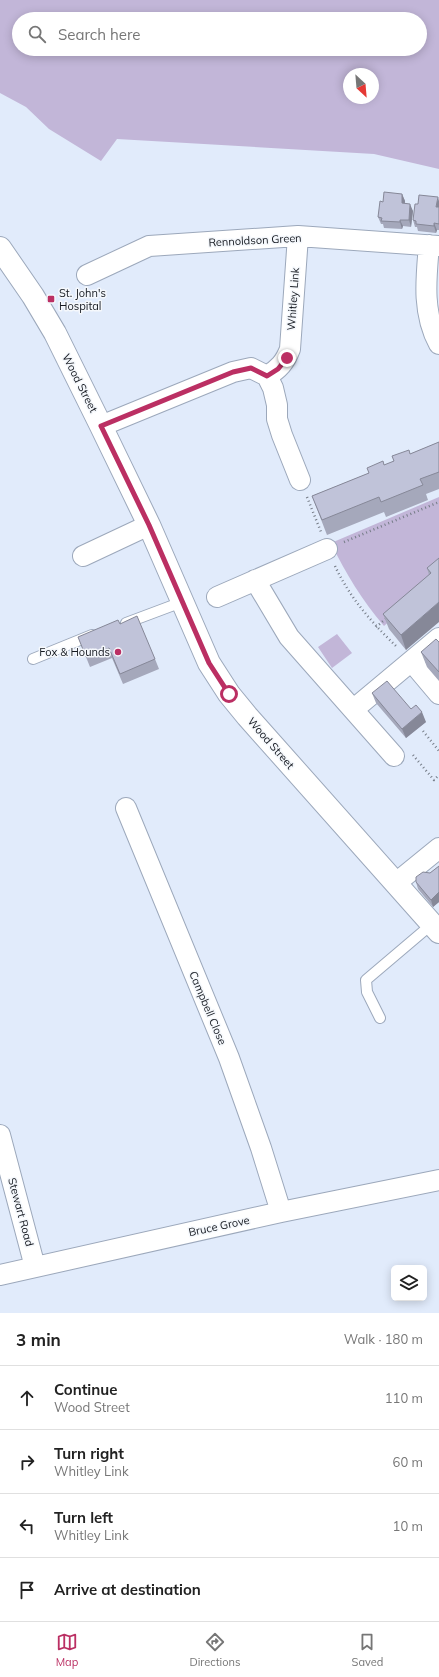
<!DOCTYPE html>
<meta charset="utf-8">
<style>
:root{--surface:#fff;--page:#f2f2f2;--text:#222;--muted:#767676;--line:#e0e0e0;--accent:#bb2f63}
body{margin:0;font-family:Mulish,sans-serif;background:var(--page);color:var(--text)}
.controls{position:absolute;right:12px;bottom:12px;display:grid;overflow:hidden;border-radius:6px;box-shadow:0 2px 10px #0003}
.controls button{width:36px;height:36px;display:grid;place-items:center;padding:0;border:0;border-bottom:1px solid var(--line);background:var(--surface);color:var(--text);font:20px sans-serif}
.compass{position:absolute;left:343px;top:68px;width:36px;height:36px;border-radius:50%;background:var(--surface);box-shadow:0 2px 10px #0003;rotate:154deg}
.stop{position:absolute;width:12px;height:12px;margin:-9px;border:3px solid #bb2f63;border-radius:50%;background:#fff}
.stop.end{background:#bb2f63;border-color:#fff;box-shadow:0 1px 4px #0008}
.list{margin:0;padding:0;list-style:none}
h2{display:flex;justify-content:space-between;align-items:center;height:52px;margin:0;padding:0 16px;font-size:17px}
h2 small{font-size:13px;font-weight:400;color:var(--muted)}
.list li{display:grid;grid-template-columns:26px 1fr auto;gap:12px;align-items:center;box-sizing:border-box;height:64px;padding:0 16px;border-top:1px solid var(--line)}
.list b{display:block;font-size:15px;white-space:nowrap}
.list p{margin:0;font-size:13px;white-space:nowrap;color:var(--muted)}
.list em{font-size:13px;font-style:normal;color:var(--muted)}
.icon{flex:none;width:22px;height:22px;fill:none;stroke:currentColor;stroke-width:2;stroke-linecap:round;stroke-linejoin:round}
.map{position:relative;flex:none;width:439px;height:1313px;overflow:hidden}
.search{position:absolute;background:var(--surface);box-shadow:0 2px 10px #0003;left:12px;right:12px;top:12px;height:44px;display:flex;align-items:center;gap:10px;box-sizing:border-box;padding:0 14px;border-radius:22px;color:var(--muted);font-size:15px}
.sheet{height:308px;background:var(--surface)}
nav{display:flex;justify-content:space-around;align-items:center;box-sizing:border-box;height:56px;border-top:1px solid var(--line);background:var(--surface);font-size:11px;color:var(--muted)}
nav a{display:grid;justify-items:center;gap:2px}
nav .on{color:var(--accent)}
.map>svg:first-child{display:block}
.green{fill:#c2b6d8;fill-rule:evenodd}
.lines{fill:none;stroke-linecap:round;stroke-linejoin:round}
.service-casing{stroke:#9ca8bb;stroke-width:12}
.minor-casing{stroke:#9ca8bb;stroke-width:22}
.secondary-casing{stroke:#9ca8bb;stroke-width:24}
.path{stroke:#757c87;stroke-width:2.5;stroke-dasharray:1 3;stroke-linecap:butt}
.service{stroke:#fff;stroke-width:10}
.minor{stroke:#fff;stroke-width:20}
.secondary{stroke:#fff;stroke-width:22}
.wall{fill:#a5a8bb}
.shaded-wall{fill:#868898}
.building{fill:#c0c3d9;stroke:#868898}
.route{stroke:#bb2f63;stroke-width:5}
.poi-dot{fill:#bb2f63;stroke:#f5f8fc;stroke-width:1.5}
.labels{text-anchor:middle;stroke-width:3;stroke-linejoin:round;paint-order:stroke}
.street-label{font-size:11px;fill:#151920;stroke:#f5f8fc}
.poi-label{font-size:11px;fill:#151920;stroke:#f5f8fc;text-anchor:start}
</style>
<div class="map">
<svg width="439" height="1313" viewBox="0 0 439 1313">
<rect width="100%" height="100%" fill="#e1ebfb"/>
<path class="green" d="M0 0H439V169L374 154 117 139 101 161 49 129 26 107 0 93ZM19 19H420V49H19ZM349 74H373V98H349Z
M439 497V577L384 626C362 600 346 574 331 543Z
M337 634 352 653 332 668 318 647Z"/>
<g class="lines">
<g class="service-casing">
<path id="service" d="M126 623 182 602
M33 659 92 635
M380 1018 367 992 366 980 432 924"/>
</g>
<g class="minor-casing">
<path id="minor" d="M298 236 290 349C285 362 279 369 267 376L273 388 277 405V419L282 435 300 480
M429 245C426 279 422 313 439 344
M87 275 149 246 298 236 439 246
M101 426 233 372 251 368 267 376
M83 556 149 525
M255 580 289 637 394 756
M217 597 327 549
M412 662 439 694
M354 709 439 638
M126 808 229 1058 261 1148 281 1212
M396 883 439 848
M0 1135 35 1267
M0 1275 281 1212 439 1180"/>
</g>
<g class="secondary-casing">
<path id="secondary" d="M0 248 33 296 55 333 101 426 149 525 209 663 229 694 247 716 439 932"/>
</g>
<path class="path" d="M307 497 321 532
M344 542 439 502
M335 566C350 598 372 623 397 647
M376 627 388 617
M423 731 439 751
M413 755 434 780 439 775"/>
<use href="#service" class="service"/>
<use href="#minor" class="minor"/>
<use href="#secondary" class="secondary"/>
</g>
<path class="wall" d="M402 194 405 201V204L413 211 411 227 403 226 402 229 384 228 383 224H381L378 217 383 202Z
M439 201V230H437L436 233 418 231 417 227H415L413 220 418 204Z
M439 442V489L426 494 428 500 386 517 384 512 327 535 312 496 369 473 394 461 392 456 410 454Z
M439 558 406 650 389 629 383 614 429 575 427 568Z
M120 624 155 659 159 669 123 684 112 658 90 667 78 637Z
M439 642V681L427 667 421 652Z
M372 693 426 722 406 738 376 703Z
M439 866V902L433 907 418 889 416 882 430 873Z"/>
<path class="shaded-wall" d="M402 194 405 201 404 210 402 203Z
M438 197 439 201V214L436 207Z
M410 204 413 211 411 227 409 220Z
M400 220 403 226 402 229 400 222Z
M434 223 437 230 436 233 434 226Z
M439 602V622L406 650 401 635Z
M422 712 426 722 406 738 402 729Z
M439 892V902L433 907 431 900Z"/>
<path class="building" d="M384 192 402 194V203L410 204 409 220H400V222L381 221 382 218 378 217 380 201 383 202Z
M419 195 438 197 436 207H439V224L434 223V226L416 224V221L413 220 415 204H418Z
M439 442V472L420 479 423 485 381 502 379 497 322 520 312 496 369 473 367 468 383 461 384 465 394 461 392 456 409 450 410 454Z
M439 558V602L401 635 383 614 431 573 427 568Z
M137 616 155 659 120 674 109 648 86 657 78 637 118 620 120 624Z
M436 639 439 642V672L421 652Z
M387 681 411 709 416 705 422 712 402 729 372 693Z
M439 866V892L431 900 416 882V877L423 872 430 873Z"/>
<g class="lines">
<path class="route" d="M229 694 209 663 149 525 101 426 233 372 251 368 267 376 278 369 287 358"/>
</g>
<g class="poi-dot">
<rect x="47" y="295" width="8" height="8" rx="2"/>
<circle cx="118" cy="652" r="4"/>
</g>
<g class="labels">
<g class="street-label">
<text transform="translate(255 240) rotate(-3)" y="4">Rennoldson Green</text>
<text transform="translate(293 299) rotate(-86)" y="4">Whitley Link</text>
<text transform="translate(80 383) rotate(63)" y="4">Wood Street</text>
<text transform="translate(271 743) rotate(49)" y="4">Wood Street</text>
<text transform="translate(208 1008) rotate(67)" y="4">Campbell Close</text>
<text transform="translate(21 1212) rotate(75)" y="4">Stewart Road</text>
<text transform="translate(219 1226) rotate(-12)" y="4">Bruce Grove</text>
</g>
<g class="poi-label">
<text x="59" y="297">St. John's<tspan x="59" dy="13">Hospital</tspan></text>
<text x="110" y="656" text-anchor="end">Fox &amp; Hounds</text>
</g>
</g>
</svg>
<div class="controls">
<button><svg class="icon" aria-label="layers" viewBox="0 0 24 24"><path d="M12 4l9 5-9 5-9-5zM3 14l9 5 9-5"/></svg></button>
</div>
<svg class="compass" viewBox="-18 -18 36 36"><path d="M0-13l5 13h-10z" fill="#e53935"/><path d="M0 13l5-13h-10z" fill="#767676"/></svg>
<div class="stop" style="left:229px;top:694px"></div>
<div class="stop end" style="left:287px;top:358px"></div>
<div class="search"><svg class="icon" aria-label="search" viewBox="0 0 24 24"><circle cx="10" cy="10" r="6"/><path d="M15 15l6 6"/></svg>Search here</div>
</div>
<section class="sheet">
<h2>3 min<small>Walk · 180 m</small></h2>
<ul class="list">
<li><svg class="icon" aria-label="ahead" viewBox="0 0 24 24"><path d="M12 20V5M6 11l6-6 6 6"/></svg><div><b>Continue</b><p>Wood Street</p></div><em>110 m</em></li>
<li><svg class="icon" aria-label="right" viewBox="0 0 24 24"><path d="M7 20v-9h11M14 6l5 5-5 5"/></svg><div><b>Turn right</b><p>Whitley Link</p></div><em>60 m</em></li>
<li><svg class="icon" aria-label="left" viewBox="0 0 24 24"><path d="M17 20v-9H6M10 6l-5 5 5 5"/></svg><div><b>Turn left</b><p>Whitley Link</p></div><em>10 m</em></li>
<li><svg class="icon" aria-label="arrive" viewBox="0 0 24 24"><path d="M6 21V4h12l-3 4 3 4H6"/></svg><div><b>Arrive at destination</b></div></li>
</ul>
</section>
<nav>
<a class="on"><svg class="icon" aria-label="map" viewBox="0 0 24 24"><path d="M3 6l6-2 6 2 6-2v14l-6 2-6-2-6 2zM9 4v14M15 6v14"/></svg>Map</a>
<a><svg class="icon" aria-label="directions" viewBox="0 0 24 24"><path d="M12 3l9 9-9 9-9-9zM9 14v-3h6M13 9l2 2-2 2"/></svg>Directions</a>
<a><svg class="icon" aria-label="saved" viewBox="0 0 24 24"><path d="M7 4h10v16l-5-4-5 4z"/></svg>Saved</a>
</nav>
